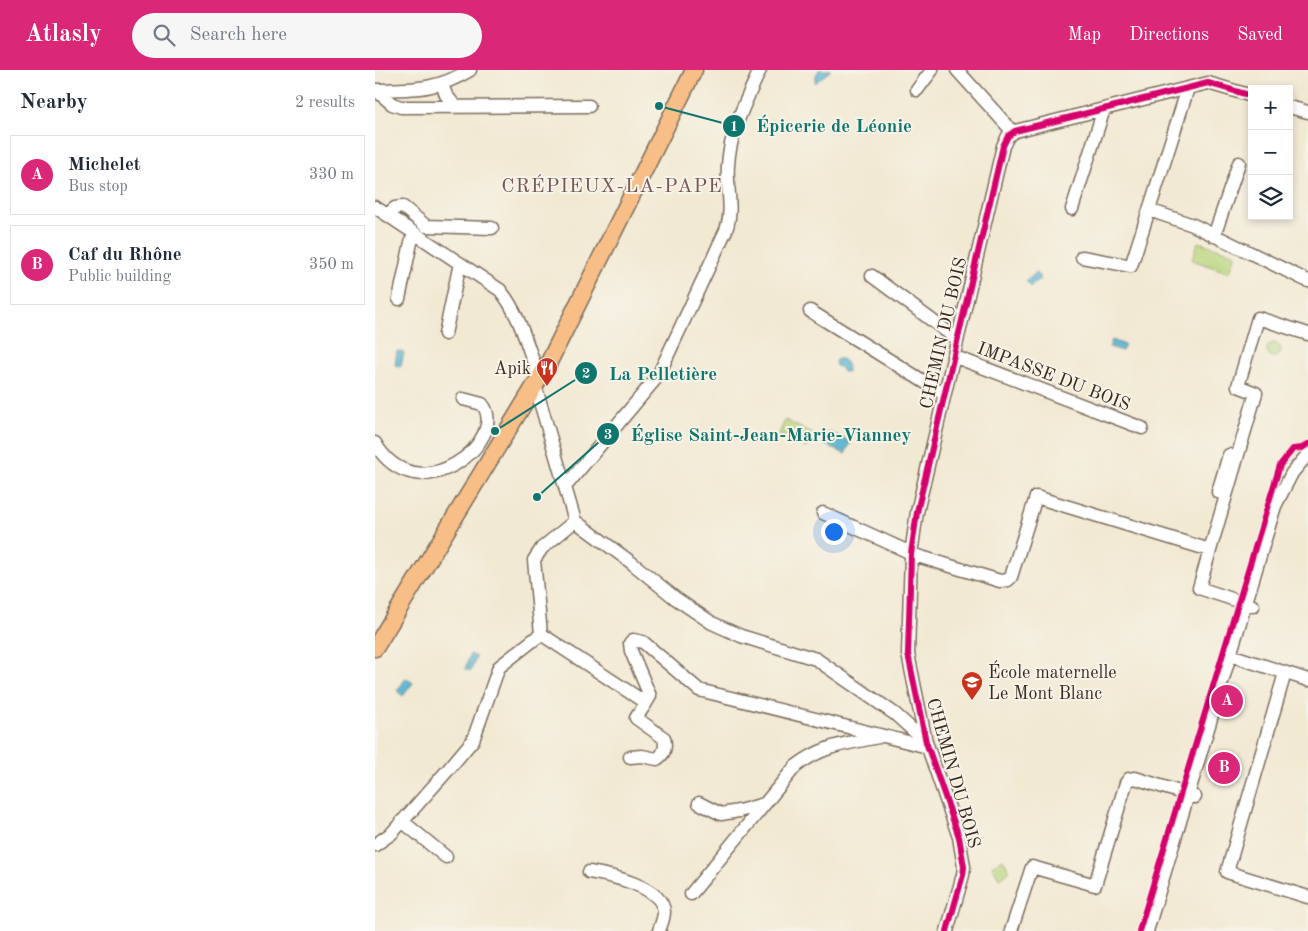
<!DOCTYPE html>
<meta charset="utf-8">
<style>
:root{--surface:#fff;--page:#f6f6f7;--text:#1f2937;--muted:#747a83;--line:#e0e1e3;--accent:#db2777}
body{margin:0;font-family:"Old Standard TT",serif;background:var(--page);color:var(--text)}
.controls{position:absolute;right:15px;top:15px;display:grid;overflow:hidden;border-radius:0px;box-shadow:0 2px 8px #0003}
.controls button{width:45px;height:45px;display:grid;place-items:center;padding:0;border:0;border-bottom:1px solid var(--line);background:var(--surface);color:var(--text);font:25px sans-serif}
.you{position:absolute;left:458px;top:461px;width:18px;height:18px;margin:-12px;border:4px solid #fff;border-radius:50%;background:#1a73e8;box-shadow:0 0 0 8px #1a73e833}
.badge{display:grid;place-items:center;width:32px;height:32px;border-radius:50%;background:var(--accent);color:#fff;font-size:16px;font-weight:700}
.pin{position:absolute;translate:-50% -50%;border:2px solid #fff;box-shadow:0 1px 5px #0006}
.list{margin:0;padding:0;list-style:none}
h2{display:flex;justify-content:space-between;align-items:center;height:65px;margin:0;padding:0 20px;font-size:21px}
h2 small{font-size:16px;font-weight:400;color:var(--muted)}
.list li{display:grid;grid-template-columns:32px 1fr auto;gap:15px;align-items:center;box-sizing:border-box;height:80px;margin:0 10px 10px;padding:0 10px;border:1px solid var(--line);border-radius:0px}
.list b{display:block;font-size:19px;white-space:nowrap}
.list p{margin:0;font-size:16px;white-space:nowrap;color:var(--muted)}
.list em{font-size:16px;font-style:normal;color:var(--muted)}
.icon{flex:none;width:28px;height:28px;fill:none;stroke:currentColor;stroke-width:2;stroke-linecap:round;stroke-linejoin:round}
.map{position:relative;flex:none;width:933px;height:861px;overflow:hidden}
header{display:flex;align-items:center;gap:30px;box-sizing:border-box;height:70px;padding:0 25px;background:var(--accent);color:#fff}
header strong{font-size:24px}
nav{display:flex;gap:28px;margin-inline-start:auto;font-size:18px}
.search{width:350px;height:45px;background:var(--page);display:flex;align-items:center;gap:12px;box-sizing:border-box;padding:0 18px;border-radius:28px;color:var(--muted);font-size:19px}
main{display:flex}
aside{flex:1;background:var(--surface)}
.map>svg:first-child{display:block}
.green{fill:#b7d47a;stroke:#797f4c}
.water{fill:#51b1d0;stroke:#466e77}
.lines{fill:none;stroke-linecap:round;stroke-linejoin:round}
.minor-casing{stroke:#7b6d5d;stroke-width:15}
.major-casing{stroke:#7b6d5d;stroke-width:19}
.minor{stroke:#fff;stroke-width:12}
.major{stroke:#f7be87;stroke-width:16}
.cycleway-casing{stroke:#f7f3e8;stroke-width:9}
.cycleway{stroke:#d6006c;stroke-width:6}
.labels{text-anchor:middle;stroke-width:4;stroke-linejoin:round;paint-order:stroke}
.street-label{font-size:18px;fill:#3b2a1e;stroke:#f7f3e8}
.poi-label{font-size:18px;fill:#3b2a1e;stroke:#f7f3e8;text-anchor:end}
.quarter-label{font-size:20px;letter-spacing:1px;fill:#755958;stroke:#f7f3e8}
.leader{fill:none;stroke:#0f766e;stroke-width:2}
.callout-dot{fill:#0f766e;stroke:#f7f3e8;stroke-width:2}
.mark-label{font-size:15px;text-anchor:middle;font-weight:bold;fill:#fff}
.callout-label{font-size:19px;text-anchor:middle;font-weight:bold;fill:#0f766e;stroke:#f7f3e8;stroke-width:4;stroke-linejoin:round;paint-order:stroke}
</style>
<header>
<strong>Atlasly</strong>
<div class="search"><svg class="icon" aria-label="search" viewBox="0 0 24 24"><circle cx="10" cy="10" r="6"/><path d="M15 15l6 6"/></svg>Search here</div>
<nav><a>Map</a><a>Directions</a><a>Saved</a></nav>
</header>
<main>
<aside>
<h2>Nearby<small>2 results</small></h2>
<ul class="list">
<li><span class="badge">A</span><div><b>Michelet</b><p>Bus stop</p></div><em>330 m</em></li>
<li><span class="badge">B</span><div><b>Caf du Rhône</b><p>Public building</p></div><em>350 m</em></li>
</ul>
</aside>
<div class="map">
<svg width="933" height="861" viewBox="0 0 933 861">
<rect width="100%" height="100%" fill="#f7f3e8"/>
<filter id="ink" filterUnits="userSpaceOnUse"><feTurbulence type="fractalNoise" baseFrequency=".02" numOctaves="2"/><feDisplacementMap in="SourceGraphic" scale="10" xChannelSelector="R" yChannelSelector="G"/><feConvolveMatrix kernelMatrix="1 2 1 2 8 2 1 2 1" color-interpolation-filters="sRGB"/></filter>
<filter id="wash" filterUnits="userSpaceOnUse"><feTurbulence type="fractalNoise" baseFrequency=".0096" numOctaves="4" result="noise"/><feDisplacementMap in="SourceGraphic" scale="20" xChannelSelector="R" yChannelSelector="G"/><feGaussianBlur stdDeviation="1.12" result="paint"/><feColorMatrix in="noise" values="0 0 0 0 0 0 0 0 0 0 0 0 0 0 0 0 0 1.4 0 .05"/><feComposite in="paint" operator="in"/></filter>
<g filter="url(#wash)">
<rect width="100%" height="100%" fill="#f2e9d3"/>
<path class="green" d="M823 172 861 184 855 203 817 190Z
M892 280a7 7 0 1 1 14 0a7 7 0 1 1-14 0Z
M410 350 438 364 431 378 404 364Z
M628 789 635 801 624 808 617 796Z"/>
<path class="water" d="M444 0H456L440 13 441 5Z
M661 203 666 208 656 217 651 211Z
M737 270 750 275 747 281 734 277Z
M22 281 29 283 26 296 24 297 20 295Z
M463 289C468 288 472 292 473 297L472 302H468L465 297 461 296 460 291Z
M454 362 476 372 470 384 449 374Z
M95 584 101 587 96 601 90 599Z
M31 608 38 613 28 626 22 621Z"/>
</g>
<g filter="url(#ink)">
<g class="lines">
<g class="minor-casing">
<path id="minor" d="M582 0 638 62
M67 14 71 25 81 37
M813 18 774 140 818 155 933 211
M0 20C39 19 60 21 95 0
M1 20 17 34 26 37 214 36
M542 20 557 0
M914 37 933 42
M0 137 125 220C144 243 151 272 161 299L166 306
M697 139 729 39
M12 145 20 138 28 137 51 156 117 158
M839 166 864 93
M707 187 756 196 774 140
M497 206 582 269
M24 229 38 163
M435 241 569 324
M70 264 85 193
M578 286 767 358
M160 315 200 451 257 493 300 528 337 553 366 566 441 589 520 644 551 672
M0 373C43 447 136 368 107 334L88 329
M190 417 283 306 351 160C359 139 351 117 353 95 355 61 371 31 385 0
M851 425 843 422 854 385
M448 443 536 483
M536 484 625 511 633 510 636 507 661 427 835 480
M878 536 824 518 881 323 863 316 883 248 933 264
M166 564 271 633 275 626 256 581 255 573 258 570 268 572 324 620 553 677
M166 564 159 490 167 478 200 451
M855 585 933 610
M910 603 852 802 933 827
M255 687 267 686 282 689C290 684 291 676 289 668L261 648 271 633
M324 733 346 744 364 741 389 734
M27 751 71 787
M0 775 17 763 72 701 98 670 124 597 166 564
M214 802C233 805 288 816 289 842 289 848 286 855 284 861
M316 824 420 697C448 675 470 674 504 667
M572 861 588 805 589 797 584 767 551 672 533 584 536 484 542 442 628 76 633 66 640 61 833 13 877 26
M636 861 657 797 720 815 751 713 754 709 760 708 820 727
M772 861 900 436 917 403 933 384"/>
</g>
<g class="major-casing">
<path id="major" d="M0 578 173 294 319 0"/>
</g>
<use href="#minor" class="minor"/>
<use href="#major" class="major"/>
<g class="cycleway-casing">
<path id="cycleway" d="M572 861 588 805 589 797 584 767 551 672 533 584 536 484 542 442 628 76 633 66 640 61 833 13 877 26
M764 861 905 395 918 379 927 378 933 374"/>
</g>
<use href="#cycleway" class="cycleway"/>
</g>
</g>
<defs>
<g id="restaurant-pin" transform="scale(1.125)"><path d="M0 17L-7.5 6A9.5 9.5 0 1 1 7.5 6Z" fill="#c8321e" stroke="#f7f3e8"/><path d="M-5-6h1v4h1v-4h1v4h1v-4h1v5L-1.5 .5V6h-2V.5L-5-1ZM5-6V6H3V1.5H1.5Q1.5-4 5-6Z" fill="#fff"/></g>
<g id="school-pin" transform="scale(1.125)"><path d="M0 17L-7.5 6A9.5 9.5 0 1 1 7.5 6Z" fill="#c8321e" stroke="#f7f3e8"/><path d="M0-5L7-2L0 1L-7-2ZM-4 1L0 2.5L4 1V4Q0 6-4 4Z" fill="#fff"/></g>
</defs>
<g fill-rule="evenodd">
<use href="#restaurant-pin" x="172" y="298"/>
<use href="#school-pin" x="597" y="612"/>
</g>
<g class="labels">
<g class="street-label">
<text transform="translate(568 263) rotate(-77)" y="6">CHEMIN DU BOIS</text>
<text transform="translate(679 306) rotate(21)" y="6">IMPASSE DU BOIS</text>
<text transform="translate(579 703) rotate(74)" y="6">CHEMIN DU BOIS</text>
</g>
<g class="poi-label">
<text x="156" y="304">Apik</text>
<text x="613" y="608" text-anchor="start">École maternelle<tspan x="613" dy="21">Le Mont Blanc</tspan></text>
</g>
<g class="quarter-label">
<text x="237" y="122">CRÉPIEUX-LA-PAPE</text>
</g>
</g>
<path class="leader" d="M284 36L359 56M120 361L211 303M162 427L233 364"/>
<g class="callout-dot">
<circle cx="284" cy="36" r="5"/>
<circle cx="120" cy="361" r="5"/>
<circle cx="162" cy="427" r="5"/>
<circle cx="359" cy="56" r="12"/>
<circle cx="211" cy="303" r="12"/>
<circle cx="233" cy="364" r="12"/>
</g>
<g class="mark-label">
<text x="359" y="61">1</text>
<text x="211" y="308">2</text>
<text x="233" y="369">3</text>
</g>
<g class="callout-label">
<text x="459" y="62">Épicerie de Léonie</text>
<text x="288" y="310">La Pelletière</text>
<text x="396" y="371">Église Saint-Jean-Marie-Vianney</text>
</g>
</svg>
<div class="controls">
<button>+</button>
<button>−</button>
<button><svg class="icon" aria-label="layers" viewBox="0 0 24 24"><path d="M12 4l9 5-9 5-9-5zM3 14l9 5 9-5"/></svg></button>
</div>
<div class="you"></div>
<div class="pin badge" style="left:852px;top:631px">A</div>
<div class="pin badge" style="left:849px;top:698px">B</div>
</div>
</main>
